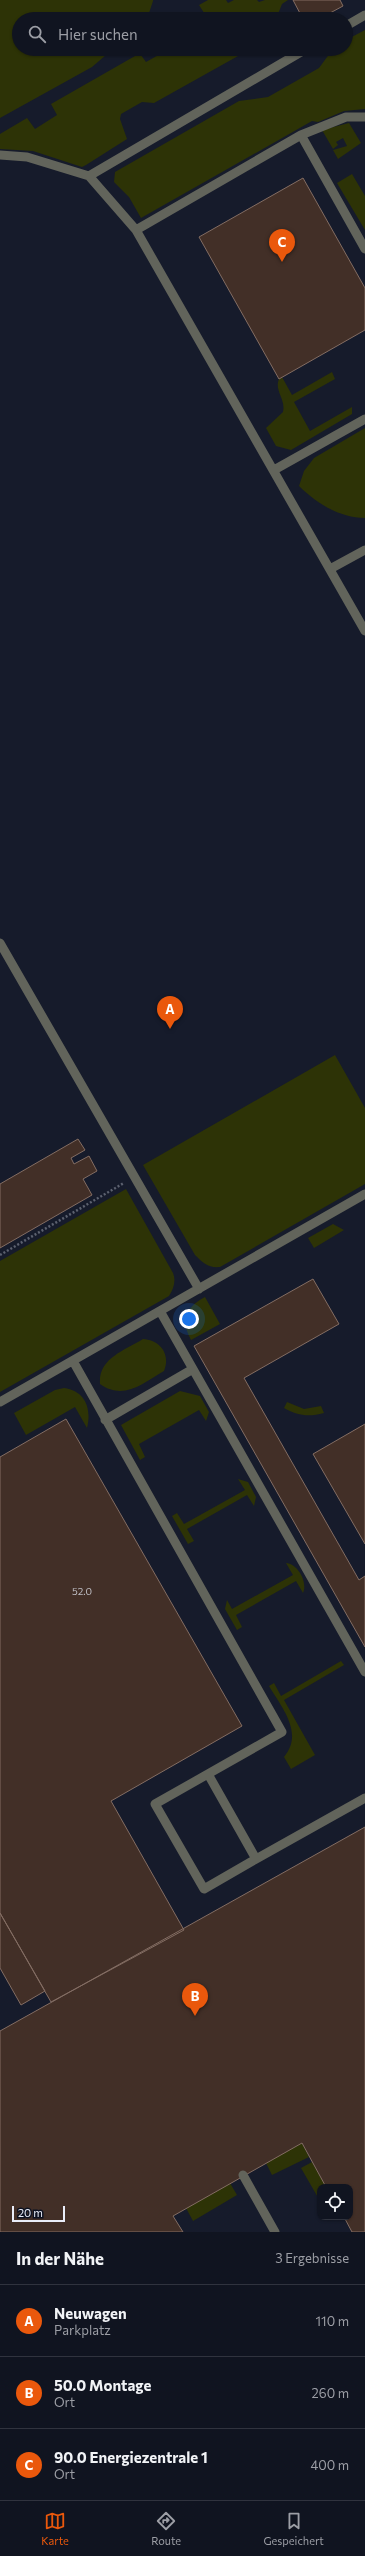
<!DOCTYPE html>
<html lang="de">
<meta charset="utf-8">
<style>
:root{--surface:#101420;--page:#191d29;--text:#f1f3f6;--muted:#9c9ea5;--line:#30333e;--accent:#ea580c}
body{margin:0;font-family:Commissioner,sans-serif;background:var(--page);color:var(--text)}
.controls{position:absolute;right:12px;bottom:12px;display:grid;overflow:hidden;border-radius:8px;box-shadow:0 1px 3px #0004}
.controls button{width:36px;height:36px;display:grid;place-items:center;padding:0;border:0;border-bottom:1px solid var(--line);background:var(--surface);color:var(--text);font:20px sans-serif}
.scale{position:absolute;left:12px;bottom:10px;width:53px;box-sizing:border-box;padding-left:4px;border:2px solid #e9edf9;border-top:0;font-size:11px;line-height:14px;white-space:nowrap;color:#e9edf9;-webkit-text-stroke:3px #0d1221;paint-order:stroke}
.you{position:absolute;left:189px;top:1319px;width:14px;height:14px;margin:-10px;border:3px solid #fff;border-radius:50%;background:#1a73e8;box-shadow:0 0 0 6px #1a73e833}
.badge{display:grid;place-items:center;width:26px;height:26px;border-radius:50%;background:var(--accent);color:#fff;font-size:13px;font-weight:700}
.pin{position:absolute;translate:-50% -33px;filter:drop-shadow(0 1px 2px #0008)}
.pin::after{content:'';position:absolute;top:21px;width:14px;height:12px;background:inherit;clip-path:polygon(0 0,100% 0,50% 100%)}
.list{margin:0;padding:0;list-style:none}
h2{display:flex;justify-content:space-between;align-items:center;height:52px;margin:0;padding:0 16px;font-size:17px}
h2 small{font-size:13px;font-weight:400;color:var(--muted)}
.list li{display:grid;grid-template-columns:26px 1fr auto;gap:12px;align-items:center;box-sizing:border-box;height:72px;padding:0 16px;border-top:1px solid var(--line)}
.list b{display:block;font-size:15px;white-space:nowrap}
.list p{margin:0;font-size:13px;white-space:nowrap;color:var(--muted)}
.list em{font-size:13px;font-style:normal;color:var(--muted)}
.icon{flex:none;width:22px;height:22px;fill:none;stroke:currentColor;stroke-width:2;stroke-linecap:round;stroke-linejoin:round}
.map{position:relative;flex:none;width:365px;height:2232px;overflow:hidden}
.search{position:absolute;background:var(--surface);box-shadow:0 1px 3px #0004;left:12px;right:12px;top:12px;height:44px;display:flex;align-items:center;gap:10px;box-sizing:border-box;padding:0 14px;border-radius:22px;color:var(--muted);font-size:15px}
.sheet{height:268px;background:var(--surface)}
nav{display:flex;justify-content:space-around;align-items:center;box-sizing:border-box;height:56px;border-top:1px solid var(--line);background:var(--surface);font-size:11px;color:var(--muted)}
nav a{display:grid;justify-items:center;gap:2px}
nav .on{color:var(--accent)}
.map>svg:first-child{display:block}
.green{fill:#2d3306}
.building{fill:#422f27;stroke:#836d63}
.lines{fill:none;stroke-linecap:round;stroke-linejoin:round}
.path{stroke:#5c616f;stroke-width:2.5;stroke-dasharray:2 2;stroke-linecap:butt}
.lane{stroke:#62645b;stroke-width:9}
.labels{text-anchor:middle;stroke-width:3;stroke-linejoin:round;paint-order:stroke}
.number-label{font-size:10px;fill:#bfbec4}
</style>
<div class="map">
<svg width="365" height="2232" viewBox="0 0 365 2232">
<rect width="100%" height="100%" fill="#161b2b"/>
<path class="green" d="M0 0H153V1L147 19H19V49H113L92 67 0 118Z
M208 0H226L228 3 234 0H257L259 2 265 0H288L282 4 276 19H202L206 16 199 5Z
M365 30V109L344 111 318 122 312 121 141 218 129 197 114 182 115 172 239 101 268 97 319 68 333 49H346V40Z
M169 49 247 51 154 103 142 102 121 114 120 119 127 139 86 165 82 167 33 151 0 149V134L27 118 35 129 57 115 51 104 135 56 141 55 146 62Z
M349 123 361 143 338 159 333 150 347 146 343 138 336 142 338 145 333 149 322 130Z
M352 174 365 196V230L337 183Z
M332 372 335 379 294 402 310 431 352 407V414L291 450 276 446 266 428 283 412C286 399 274 391 279 379L282 377 292 395Z
M365 428V518C340 518 316 503 299 486L304 471 314 458Z
M335 1055 365 1108V1184L220 1267C208 1268 203 1263 195 1255L143 1165Z
M126 1189 173 1273C176 1281 174 1288 169 1296L0 1392V1261Z
M333 1224 344 1230 314 1248 308 1238Z
M205 1297 220 1324 191 1340C180 1320 186 1307 205 1297Z
M143 1339C160 1340 171 1354 164 1371 143 1383 124 1401 100 1384 98 1359 123 1351 143 1339Z
M64 1388C85 1391 92 1408 87 1428L75 1407 26 1435 14 1413 55 1390Z
M180 1391 200 1396 209 1412 206 1421 199 1410 139 1444 145 1457 140 1460 121 1425Z
M287 1402 304 1409 321 1406 324 1413C309 1417 298 1416 284 1408Z
M238 1479 248 1482 256 1497 254 1506 247 1495 187 1529 194 1541 188 1544 172 1516 177 1513 184 1524 245 1490Z
M286 1563C298 1564 308 1582 303 1593L296 1581 236 1615 242 1627 237 1630 225 1609 227 1600 232 1609 293 1575Z
M341 1661 344 1665 284 1700 315 1755 291 1769 284 1757C304 1733 282 1708 269 1686L274 1683 281 1696Z
M302 2143 309 2157 272 2175 266 2163Z
M312 2162 326 2187H320V2201L301 2168Z
M230 2183 237 2195 193 2221 186 2208Z"/>
<path class="building" d="M293 0H340L343 6 319 19H303Z
M303 178 365 288V330L279 379 199 237Z
M78 1139 85 1150 71 1158 74 1164 89 1156 97 1171 83 1179 92 1195 0 1248V1184Z
M313 1279 339 1324 244 1378 359 1580 365 1576V1647L194 1346Z
M66 1419 242 1726 111 1801 184 1930 51 2002 0 1913V1457Z
M365 1424V1544L313 1454Z
M365 1827V2232H352L344 2217H350V2187H326L302 2143 173 2216 183 2232H0V2031Z
M0 1913 45 1991 21 2005 0 1968Z"/>
<g class="lines">
<path class="path" d="M0 1255 124 1183"/>
<path class="lane" d="M346 26 365 15
M301 135 346 117H365
M0 155 27 157 89 176 136 230 365 631
M89 176 306 49
M136 230 301 135 365 249
M274 470 365 419
M330 569 365 550
M0 943 199 1289
M160 1311 365 1672
M73 1361 282 1732 155 1804 204 1889 256 1859 208 1774
M0 1402 365 1194
M105 1420 193 1369
M256 1859 365 1798
M243 2175 275 2232"/>
</g>
<g class="labels">
<g class="number-label">
<text x="82" y="1595">52.0</text>
</g>
</g>
</svg>
<div class="controls">
<button><svg class="icon" aria-label="locate" viewBox="0 0 24 24"><circle cx="12" cy="12" r="6"/><path d="M12 2v4M12 18v4M2 12h4M18 12h4"/></svg></button>
</div>
<div class="scale">20 m</div>
<div class="you"></div>
<div class="pin badge" style="left:170px;top:1029px">A</div>
<div class="pin badge" style="left:195px;top:2016px">B</div>
<div class="pin badge" style="left:282px;top:262px">C</div>
<div class="search"><svg class="icon" aria-label="search" viewBox="0 0 24 24"><circle cx="10" cy="10" r="6"/><path d="M15 15l6 6"/></svg>Hier suchen</div>
</div>
<section class="sheet">
<h2>In der Nähe<small>3 Ergebnisse</small></h2>
<ul class="list">
<li><span class="badge">A</span><div><b>Neuwagen</b><p>Parkplatz</p></div><em>110 m</em></li>
<li><span class="badge">B</span><div><b>50.0 Montage</b><p>Ort</p></div><em>260 m</em></li>
<li><span class="badge">C</span><div><b>90.0 Energiezentrale 1</b><p>Ort</p></div><em>400 m</em></li>
</ul>
</section>
<nav>
<a class="on"><svg class="icon" aria-label="map" viewBox="0 0 24 24"><path d="M3 6l6-2 6 2 6-2v14l-6 2-6-2-6 2zM9 4v14M15 6v14"/></svg>Karte</a>
<a><svg class="icon" aria-label="directions" viewBox="0 0 24 24"><path d="M12 3l9 9-9 9-9-9zM9 14v-3h6M13 9l2 2-2 2"/></svg>Route</a>
<a><svg class="icon" aria-label="saved" viewBox="0 0 24 24"><path d="M7 4h10v16l-5-4-5 4z"/></svg>Gespeichert</a>
</nav>
